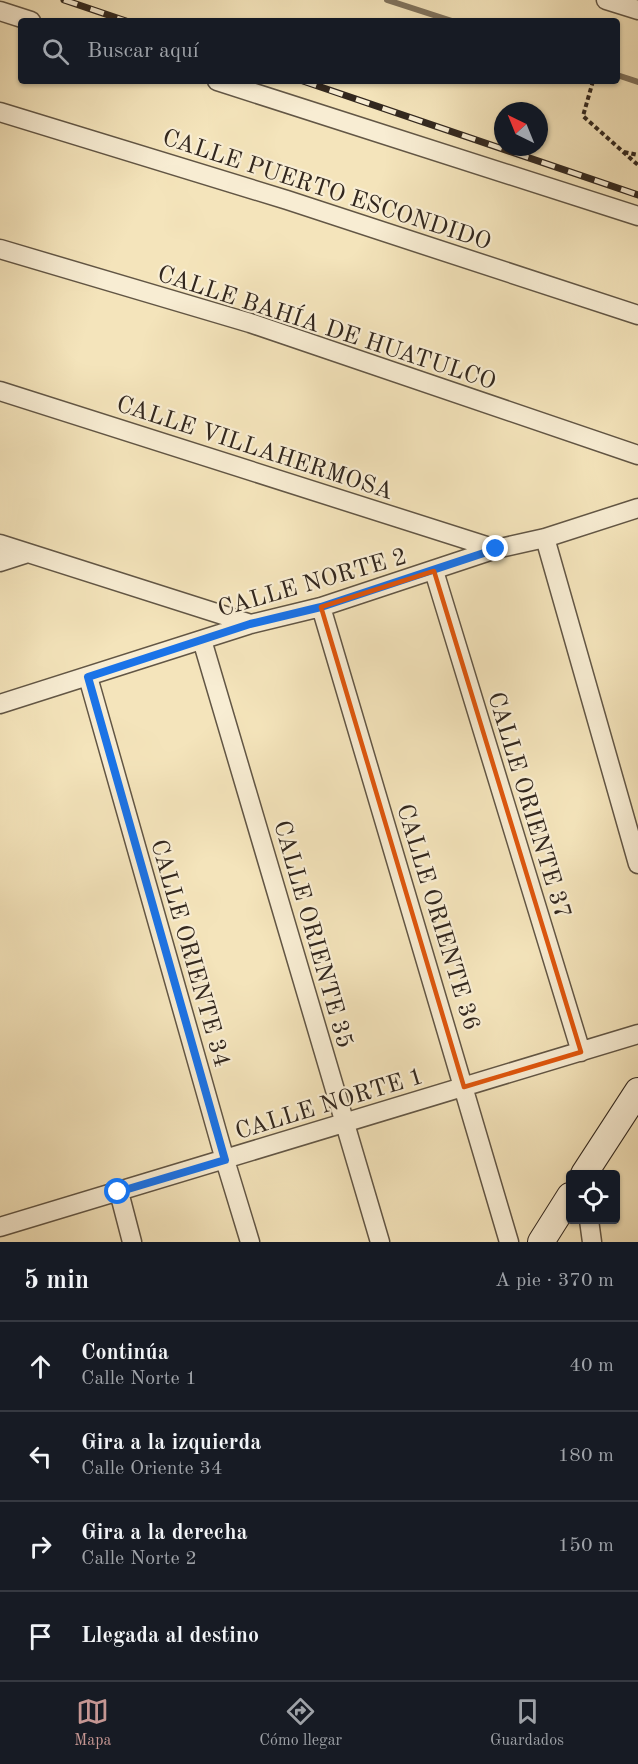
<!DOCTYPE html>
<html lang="es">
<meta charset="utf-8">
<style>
:root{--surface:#171b24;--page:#20242c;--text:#f1f3f6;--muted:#9ea1a6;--line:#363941;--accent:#c59692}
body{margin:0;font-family:"Old Standard TT",serif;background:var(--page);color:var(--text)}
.controls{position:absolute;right:18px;bottom:18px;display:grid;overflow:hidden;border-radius:6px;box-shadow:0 2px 4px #0004}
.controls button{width:54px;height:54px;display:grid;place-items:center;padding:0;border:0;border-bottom:2px solid var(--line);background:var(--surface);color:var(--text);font:30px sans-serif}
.compass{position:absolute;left:494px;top:102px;width:54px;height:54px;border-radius:50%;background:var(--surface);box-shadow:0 2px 4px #0004;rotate:317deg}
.stop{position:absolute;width:18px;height:18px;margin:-14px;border:4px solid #1a73e8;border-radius:50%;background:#fff}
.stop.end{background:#1a73e8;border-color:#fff;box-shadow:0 2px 6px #0008}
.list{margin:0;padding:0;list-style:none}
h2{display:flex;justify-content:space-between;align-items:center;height:78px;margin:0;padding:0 24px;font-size:26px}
h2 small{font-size:20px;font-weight:400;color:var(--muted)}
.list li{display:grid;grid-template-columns:39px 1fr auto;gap:18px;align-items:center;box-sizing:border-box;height:90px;padding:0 24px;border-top:2px solid var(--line)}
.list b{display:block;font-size:22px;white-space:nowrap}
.list p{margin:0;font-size:20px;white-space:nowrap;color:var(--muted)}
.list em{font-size:20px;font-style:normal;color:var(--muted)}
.icon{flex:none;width:33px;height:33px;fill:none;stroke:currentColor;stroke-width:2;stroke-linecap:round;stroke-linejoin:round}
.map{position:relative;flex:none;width:638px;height:1242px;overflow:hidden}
.search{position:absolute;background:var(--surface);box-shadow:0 2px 4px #0004;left:18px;right:18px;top:18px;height:66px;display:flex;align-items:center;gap:15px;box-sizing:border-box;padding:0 21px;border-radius:6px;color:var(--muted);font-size:22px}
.sheet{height:438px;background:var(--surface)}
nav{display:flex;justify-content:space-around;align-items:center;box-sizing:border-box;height:84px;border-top:2px solid var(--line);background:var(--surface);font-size:16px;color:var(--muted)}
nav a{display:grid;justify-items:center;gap:3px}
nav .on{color:var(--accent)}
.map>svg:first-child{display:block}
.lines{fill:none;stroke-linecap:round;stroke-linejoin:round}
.stream{stroke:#7f725c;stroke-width:6}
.street-casing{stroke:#625645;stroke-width:21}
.secondary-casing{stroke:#32271e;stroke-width:28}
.path{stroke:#32271e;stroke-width:4;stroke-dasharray:4.5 3;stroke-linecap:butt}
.street{stroke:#f8edd3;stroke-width:18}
.secondary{stroke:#f8edd3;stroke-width:26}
.rail-casing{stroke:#32271e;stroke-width:7}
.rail{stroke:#f8edd3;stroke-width:4.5;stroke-dasharray:14;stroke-linecap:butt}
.route{stroke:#1a73e8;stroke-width:8}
.marked{fill:none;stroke:#df560d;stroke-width:4.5;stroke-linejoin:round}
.labels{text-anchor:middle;stroke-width:4.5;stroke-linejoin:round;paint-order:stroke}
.street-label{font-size:24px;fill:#32271e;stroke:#f8edd3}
</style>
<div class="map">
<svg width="638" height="1242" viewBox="0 0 638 1242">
<rect width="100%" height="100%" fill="#f4e4bb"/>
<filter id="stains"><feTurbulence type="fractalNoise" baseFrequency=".00333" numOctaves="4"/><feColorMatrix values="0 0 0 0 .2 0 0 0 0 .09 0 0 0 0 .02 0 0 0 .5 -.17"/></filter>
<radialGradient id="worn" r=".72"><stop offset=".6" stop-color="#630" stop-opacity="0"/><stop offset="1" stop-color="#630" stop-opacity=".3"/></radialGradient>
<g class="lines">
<path class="stream" d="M387 0 452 21
M617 75 638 82"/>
<g class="street-casing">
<path id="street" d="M606 0 638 10
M0 11 31 21
M217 81 638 216
M0 112 287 200 638 315
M0 249 250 323 638 455
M0 391 496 549
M545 538 638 864
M0 544 251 624
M0 562 28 553
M434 571 581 1052
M321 607 509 1242
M202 640 380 1242
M88 677 225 1160 250 1242
M0 704 251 624 321 607 496 549 545 538 638 508
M119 1192 132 1242
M589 1220 592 1242
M0 1227 638 1034"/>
</g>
<g class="secondary-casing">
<path id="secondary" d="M584 1174 638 1091
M541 1242 570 1196"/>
</g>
<path class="path" d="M593 81 583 116 638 165
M624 152 638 155"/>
<use href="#street" class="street"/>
<use href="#secondary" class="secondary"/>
<g class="rail-casing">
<path id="rail" d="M64 0 126 21
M303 81 638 195"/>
</g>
<use href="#rail" class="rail"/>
</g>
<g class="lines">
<path class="route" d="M118 1192 225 1160 88 677 250 624 321 607 496 549"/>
</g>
<path class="marked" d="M434 571 581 1052 464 1087 321 607Z"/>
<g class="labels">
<g class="street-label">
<text transform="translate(327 189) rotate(18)" y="8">CALLE PUERTO ESCONDIDO</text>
<text transform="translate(327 327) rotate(18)" y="8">CALLE BAHÍA DE HUATULCO</text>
<text transform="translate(255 447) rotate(18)" y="8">CALLE VILLAHERMOSA</text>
<text transform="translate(312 582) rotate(-16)" y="8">CALLE NORTE 2</text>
<text transform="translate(530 805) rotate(73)" y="8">CALLE ORIENTE 37</text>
<text transform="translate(439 917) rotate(73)" y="8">CALLE ORIENTE 36</text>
<text transform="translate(314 934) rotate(74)" y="8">CALLE ORIENTE 35</text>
<text transform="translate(191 953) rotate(74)" y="8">CALLE ORIENTE 34</text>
<text transform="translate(329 1103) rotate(-17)" y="8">CALLE NORTE 1</text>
</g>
</g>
<rect width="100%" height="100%" filter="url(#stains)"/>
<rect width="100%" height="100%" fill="url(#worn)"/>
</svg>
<div class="controls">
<button><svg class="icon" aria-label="locate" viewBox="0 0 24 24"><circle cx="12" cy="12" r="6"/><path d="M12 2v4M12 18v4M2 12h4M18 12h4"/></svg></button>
</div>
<svg class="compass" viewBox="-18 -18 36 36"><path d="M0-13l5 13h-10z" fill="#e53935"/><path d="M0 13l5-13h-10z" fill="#9ea1a6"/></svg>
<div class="stop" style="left:118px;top:1192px"></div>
<div class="stop end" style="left:496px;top:549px"></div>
<div class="search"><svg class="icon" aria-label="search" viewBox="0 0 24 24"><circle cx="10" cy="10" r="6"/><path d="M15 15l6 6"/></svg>Buscar aquí</div>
</div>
<section class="sheet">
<h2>5 min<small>A pie · 370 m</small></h2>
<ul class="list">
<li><svg class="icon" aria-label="ahead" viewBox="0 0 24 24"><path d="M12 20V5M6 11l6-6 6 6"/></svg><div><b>Continúa</b><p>Calle Norte 1</p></div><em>40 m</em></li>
<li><svg class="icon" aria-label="left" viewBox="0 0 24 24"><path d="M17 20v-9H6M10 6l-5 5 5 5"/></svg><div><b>Gira a la izquierda</b><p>Calle Oriente 34</p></div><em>180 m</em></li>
<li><svg class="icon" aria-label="right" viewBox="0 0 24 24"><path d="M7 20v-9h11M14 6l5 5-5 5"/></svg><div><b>Gira a la derecha</b><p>Calle Norte 2</p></div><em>150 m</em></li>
<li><svg class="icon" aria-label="arrive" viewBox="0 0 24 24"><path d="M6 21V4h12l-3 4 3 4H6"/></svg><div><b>Llegada al destino</b></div></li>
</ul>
</section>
<nav>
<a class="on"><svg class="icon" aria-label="map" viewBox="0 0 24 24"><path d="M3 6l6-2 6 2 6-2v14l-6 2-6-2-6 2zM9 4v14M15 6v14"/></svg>Mapa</a>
<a><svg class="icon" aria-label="directions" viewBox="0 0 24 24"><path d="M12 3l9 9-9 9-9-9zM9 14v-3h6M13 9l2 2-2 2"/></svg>Cómo llegar</a>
<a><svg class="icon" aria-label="saved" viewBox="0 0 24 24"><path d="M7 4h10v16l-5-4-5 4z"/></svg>Guardados</a>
</nav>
